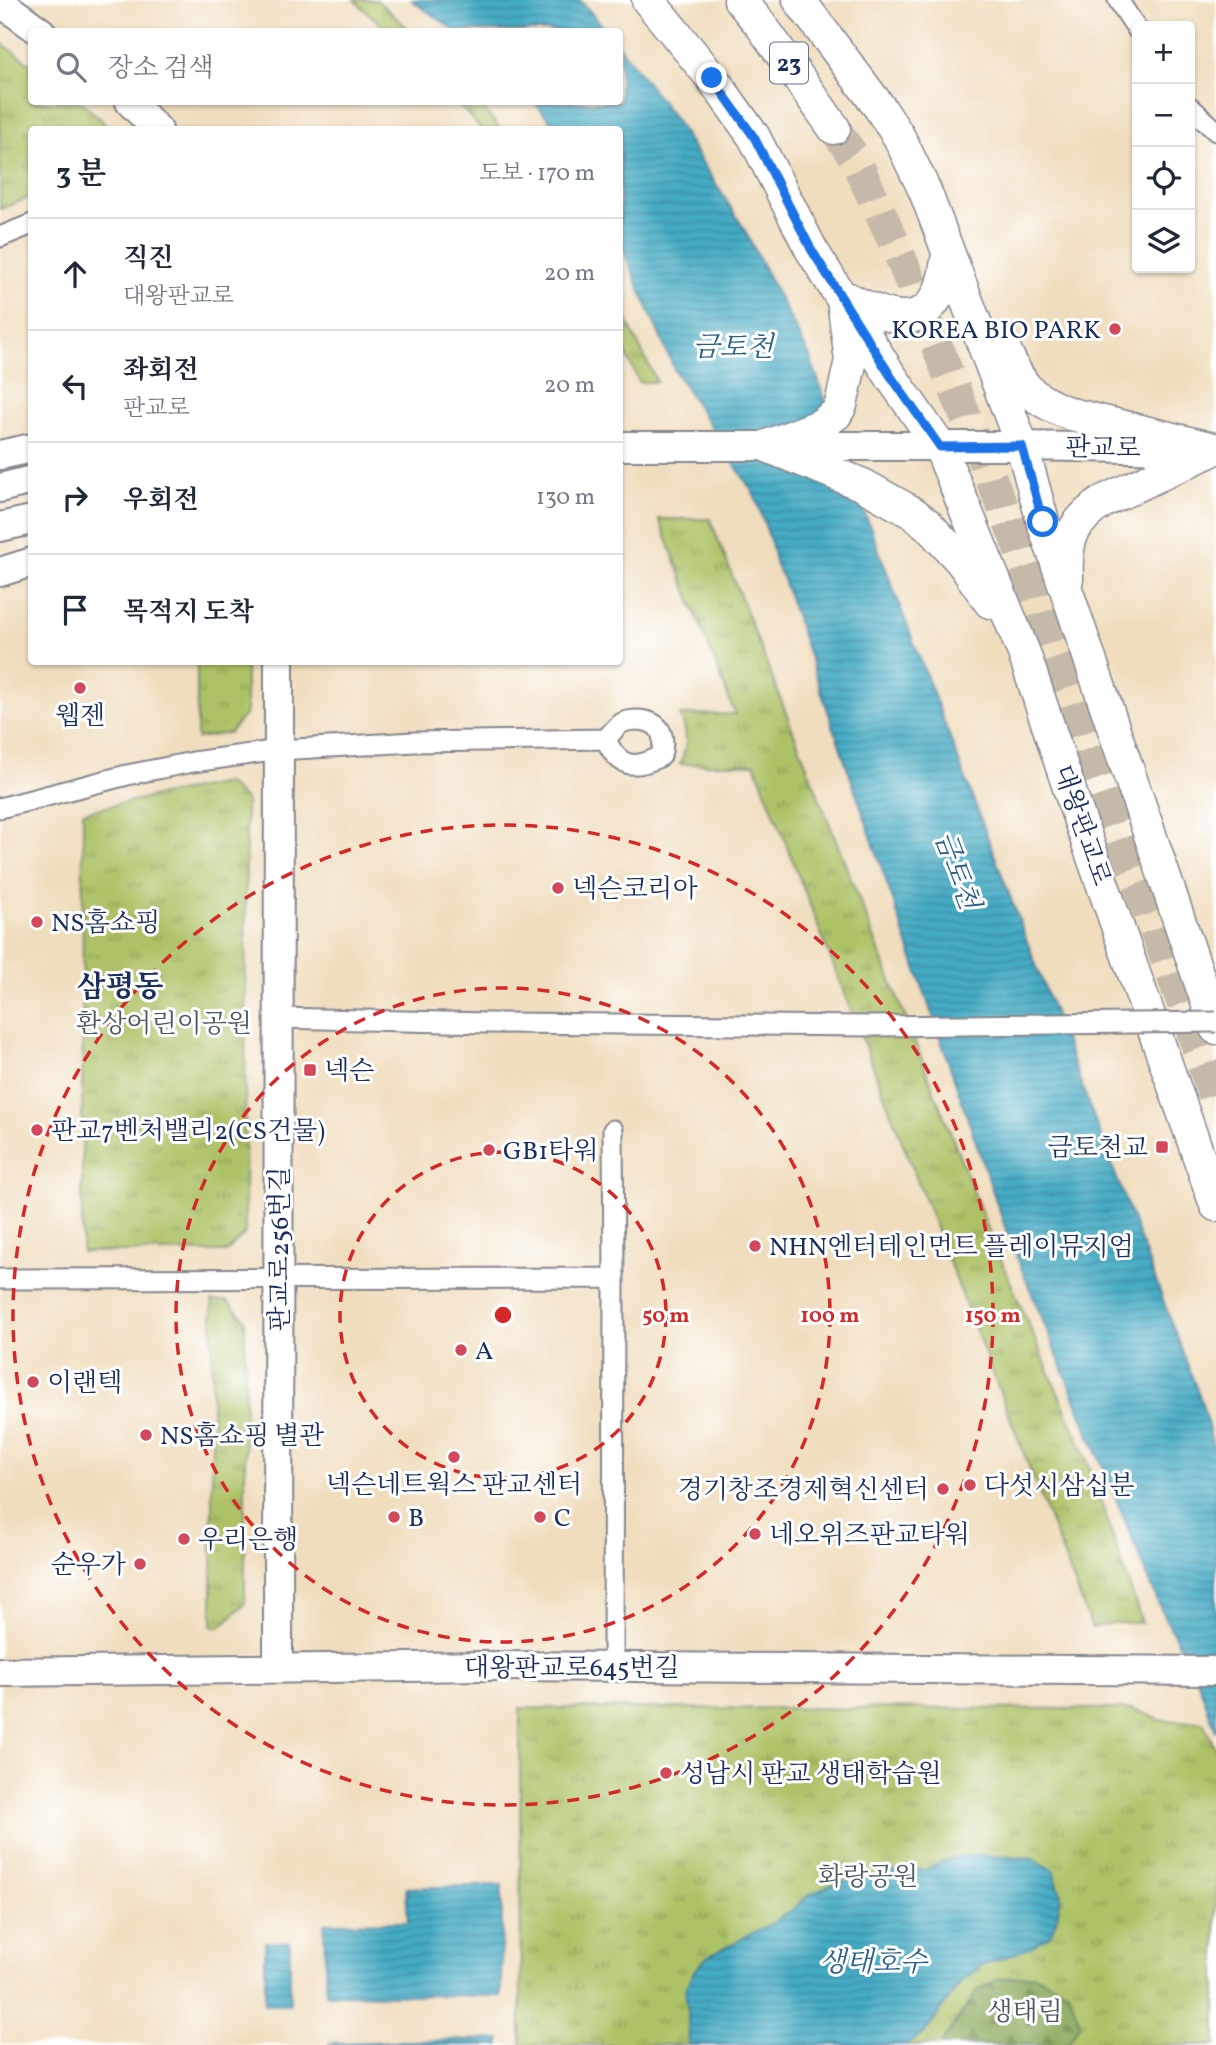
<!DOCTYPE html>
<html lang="ko">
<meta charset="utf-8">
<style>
:root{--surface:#fff;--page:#f2f2f3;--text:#1f2937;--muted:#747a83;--line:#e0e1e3}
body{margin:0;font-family:Vollkorn,"Noto Serif KR",serif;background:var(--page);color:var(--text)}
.controls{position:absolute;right:21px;top:21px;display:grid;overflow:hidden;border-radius:7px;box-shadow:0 2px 5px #0004}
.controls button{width:63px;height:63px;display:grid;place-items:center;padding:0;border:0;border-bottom:2px solid var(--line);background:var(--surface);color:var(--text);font:35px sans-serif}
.stop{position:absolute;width:21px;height:21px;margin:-16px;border:5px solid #1a73e8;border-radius:50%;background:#fff}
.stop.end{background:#1a73e8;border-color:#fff;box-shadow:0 2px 7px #0008}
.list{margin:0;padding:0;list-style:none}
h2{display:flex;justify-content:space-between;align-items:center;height:91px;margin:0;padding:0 28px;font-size:30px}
h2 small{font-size:23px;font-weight:400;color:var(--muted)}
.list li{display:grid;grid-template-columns:46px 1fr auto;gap:21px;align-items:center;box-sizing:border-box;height:112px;padding:0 28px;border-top:2px solid var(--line)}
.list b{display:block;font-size:26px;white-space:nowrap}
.list p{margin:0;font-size:23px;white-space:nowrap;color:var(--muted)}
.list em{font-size:23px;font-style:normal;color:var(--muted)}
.icon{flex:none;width:38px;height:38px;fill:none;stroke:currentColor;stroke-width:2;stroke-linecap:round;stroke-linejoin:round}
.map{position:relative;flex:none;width:1216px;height:2045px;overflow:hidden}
.search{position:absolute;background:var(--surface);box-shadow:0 2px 5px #0004;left:28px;top:28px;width:595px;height:77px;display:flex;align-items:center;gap:18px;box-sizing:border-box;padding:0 24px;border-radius:7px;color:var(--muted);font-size:26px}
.panel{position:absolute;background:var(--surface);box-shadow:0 2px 5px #0004;left:28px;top:126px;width:595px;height:539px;border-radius:7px}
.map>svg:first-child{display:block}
.grass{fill:url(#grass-tufts);stroke:#647862;stroke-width:2}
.forest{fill:url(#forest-firs);stroke:#526c5c;stroke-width:2}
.water{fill:url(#water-rules);stroke:#306d91;stroke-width:2}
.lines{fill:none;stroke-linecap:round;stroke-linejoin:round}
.primary-tunnel{stroke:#c5baaa;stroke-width:32;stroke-dasharray:32 16;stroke-linecap:butt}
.street-casing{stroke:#86868e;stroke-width:23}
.secondary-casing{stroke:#86868e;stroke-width:32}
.primary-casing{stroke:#86868e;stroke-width:35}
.street{stroke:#fff;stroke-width:19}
.secondary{stroke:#fff;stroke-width:28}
.primary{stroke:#fff;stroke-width:32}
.street-bridge-casing{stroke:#86868e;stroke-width:23;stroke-linecap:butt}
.street-bridge{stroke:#fff;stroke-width:19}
.route{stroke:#1a73e8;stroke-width:9}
.ring{fill:none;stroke:#d62828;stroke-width:3.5;stroke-dasharray:12 9}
.poi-dot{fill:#d1495b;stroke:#fff;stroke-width:2.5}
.labels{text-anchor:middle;stroke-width:6;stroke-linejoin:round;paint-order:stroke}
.shield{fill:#fff;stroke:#5f6d8e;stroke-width:2}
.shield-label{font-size:24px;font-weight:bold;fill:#1b2f5e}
.poi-label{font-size:26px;fill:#1b2f5e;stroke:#fff;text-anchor:start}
.street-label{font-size:26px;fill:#1b2f5e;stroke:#fff}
.park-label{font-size:26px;fill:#475b60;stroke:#fff}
.water-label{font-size:28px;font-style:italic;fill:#2c6187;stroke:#fff}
.quarter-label{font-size:30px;font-weight:bold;fill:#1b2f5e;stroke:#fff}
.centre{fill:#d62828;stroke:#fff;stroke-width:3.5}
.ring-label{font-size:21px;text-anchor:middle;font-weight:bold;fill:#d62828;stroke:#fff;stroke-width:6;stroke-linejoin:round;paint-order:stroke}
</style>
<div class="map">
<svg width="1216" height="2045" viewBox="0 0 1216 2045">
<defs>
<pattern id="grass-tufts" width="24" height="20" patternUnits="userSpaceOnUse" patternTransform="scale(1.75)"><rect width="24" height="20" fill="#adc266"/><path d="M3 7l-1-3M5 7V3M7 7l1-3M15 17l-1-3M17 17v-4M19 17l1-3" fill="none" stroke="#8c9e57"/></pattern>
<pattern id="forest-firs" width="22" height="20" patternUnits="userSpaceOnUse" patternTransform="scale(1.75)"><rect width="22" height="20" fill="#8aa85b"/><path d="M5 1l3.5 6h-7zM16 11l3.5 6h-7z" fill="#70894e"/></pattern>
<pattern id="water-rules" width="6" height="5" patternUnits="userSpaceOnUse" patternTransform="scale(1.75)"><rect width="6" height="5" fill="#45abc4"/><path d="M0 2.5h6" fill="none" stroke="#398ca2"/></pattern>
</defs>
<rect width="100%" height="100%" fill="#fff"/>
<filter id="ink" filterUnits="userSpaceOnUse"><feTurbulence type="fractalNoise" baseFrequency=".0143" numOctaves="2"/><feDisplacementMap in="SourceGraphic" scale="14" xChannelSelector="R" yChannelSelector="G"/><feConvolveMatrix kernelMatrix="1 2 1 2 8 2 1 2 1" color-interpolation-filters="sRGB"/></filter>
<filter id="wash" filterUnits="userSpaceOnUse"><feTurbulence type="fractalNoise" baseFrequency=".00686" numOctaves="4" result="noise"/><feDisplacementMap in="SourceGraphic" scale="28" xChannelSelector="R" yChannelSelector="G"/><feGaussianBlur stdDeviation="1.57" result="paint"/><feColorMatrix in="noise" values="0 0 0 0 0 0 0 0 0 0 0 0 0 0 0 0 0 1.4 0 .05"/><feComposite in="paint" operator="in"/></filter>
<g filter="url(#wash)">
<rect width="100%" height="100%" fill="#f0ddbd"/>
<path class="grass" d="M354 0H377L411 31H388Z
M0 42 31 64 32 102H81L112 129 32 130 31 197 0 209Z
M456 102H477L500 129H481Z
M620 307 657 382H639L620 341Z
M659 519H710L996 1249 1086 1457 1142 1623H1111L1092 1628 755 764H680C688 746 688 732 680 715L735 714Z
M197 662H246V714L229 733 197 738Z
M226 783 246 800 245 1233 227 1252H82L83 812 141 799Z
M212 1301H227L245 1319V1603L222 1626H212Z
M520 1708 1133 1709 1160 1720 1203 1722 1216 1750V2045H521Z"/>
<path class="forest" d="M1034 1975 1068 1991 1080 2023 1067 2045H940L977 1992 997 1979Z"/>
<path class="water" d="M411 0H580L607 31H456Z
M620 47 674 118 743 227 810 357 867 519 1202 1403 1216 1457V1732L1196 1676 1163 1614 1007 1233 782 577 776 566 771 543 755 496 675 371 620 243V130L558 129 534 102H620Z
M977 1855 1032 1858 1053 1870 1061 1895 1057 1918 1050 1935 1029 1948 981 1966 960 1983 924 2034 905 2045H689L688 2013 685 1989 694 1971 707 1957 772 1923 792 1910 809 1895 829 1886 857 1878 905 1870H925L953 1858Z
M502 1885 501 1996 326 1994 324 1923 408 1922 406 1888Z
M265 1942H290V2004H265Z
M500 2039V2045H329V2043Z"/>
</g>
<g filter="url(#ink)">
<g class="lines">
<path class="primary-tunnel" d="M834 128 853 155 897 249 1015 537 1107 800 1184 1007 1216 1103"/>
<g class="street-casing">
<path id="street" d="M1118 0 1137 29
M1190 107 1216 131
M0 237 32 224
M0 808 127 775 193 762 279 750 414 742 606 739C611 734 616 726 622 723 627 720 633 720 639 720 662 722 666 736 661 756 634 770 618 768 606 739
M279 1018 487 1023 873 1026
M613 1130 614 1278
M0 1279 614 1278 613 1667"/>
</g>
<g class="secondary-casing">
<path id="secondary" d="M0 2 41 32
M130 102 158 130
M620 446H1022L1182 449
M0 455 32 448
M0 488 32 480
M0 527 32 520
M0 572 32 562
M278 1669 279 662
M0 1672 487 1666 1216 1671"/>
</g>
<g class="primary-casing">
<path id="primary" d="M648 0 712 78 754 137 811 249 890 375 940 447 1024 653 1078 815 1216 1205
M740 0 761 25 834 128
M799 0 880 108 899 137 925 191 1022 446 1043 522 1216 1028
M842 296C865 307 908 331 930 306 943 293 945 272 948 254
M1001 341C1019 384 1027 398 1071 414L1214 449
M767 446 863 485 913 513 928 525 962 562 990 602
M767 446 819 426 836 414 841 405 851 360 844 308
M1067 579C1065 541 1071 522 1104 501L1214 449"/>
</g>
<use href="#street" class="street"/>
<use href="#secondary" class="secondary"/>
<use href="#primary" class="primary"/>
<g class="street-bridge-casing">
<path id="street-bridge" d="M873 1026 1216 1022"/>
</g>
<use href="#street-bridge" class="street-bridge"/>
</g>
</g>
<g class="lines" filter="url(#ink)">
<path class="route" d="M712 78 754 137 811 249 890 375 940 447 1022 446 1043 522"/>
</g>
<g class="ring">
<circle cx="503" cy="1315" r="163"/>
<circle cx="503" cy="1315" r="327"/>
<circle cx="503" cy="1315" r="490"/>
</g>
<g class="poi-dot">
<circle cx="1115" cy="329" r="7"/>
<circle cx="80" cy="688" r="7"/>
<circle cx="558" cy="888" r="7"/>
<circle cx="37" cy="922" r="7"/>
<rect x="303" y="1063" width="14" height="14" rx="3.5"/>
<circle cx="37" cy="1130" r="7"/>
<rect x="1155" y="1140" width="14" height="14" rx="3.5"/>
<circle cx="489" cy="1150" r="7"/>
<circle cx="755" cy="1246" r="7"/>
<circle cx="461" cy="1350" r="7"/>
<circle cx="33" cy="1382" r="7"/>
<circle cx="146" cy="1435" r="7"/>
<circle cx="454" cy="1457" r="7"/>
<circle cx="970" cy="1485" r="7"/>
<circle cx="943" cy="1489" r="7"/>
<circle cx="394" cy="1517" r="7"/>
<circle cx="540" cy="1517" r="7"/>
<circle cx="755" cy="1534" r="7"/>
<circle cx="184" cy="1539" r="7"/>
<circle cx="140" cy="1564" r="7"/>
<circle cx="666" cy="1773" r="7"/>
</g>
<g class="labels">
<rect class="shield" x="770" y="42.5" width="38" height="41" rx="5"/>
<g class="shield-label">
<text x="789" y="71">23</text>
</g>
<g class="poi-label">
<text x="1101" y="338" text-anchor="end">KOREA BIO PARK</text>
<text x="80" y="724" text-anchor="middle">웹젠</text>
<text x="572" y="897">넥슨코리아</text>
<text x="51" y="931">NS홈쇼핑</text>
<text x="324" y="1079">넥슨</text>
<text x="51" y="1139">판교7벤처밸리2(CS건물)</text>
<text x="1148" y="1156" text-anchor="end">금토천교</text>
<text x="503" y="1159">GB1타워</text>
<text x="769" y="1255">NHN엔터테인먼트 플레이뮤지엄</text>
<text x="475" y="1359">A</text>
<text x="47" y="1391">이랜텍</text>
<text x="160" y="1444">NS홈쇼핑 별관</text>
<text x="454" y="1493" text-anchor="middle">넥슨네트웍스 판교센터</text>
<text x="984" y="1494">다섯시삼십분</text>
<text x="929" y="1498" text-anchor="end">경기창조경제혁신센터</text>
<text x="408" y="1526">B</text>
<text x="554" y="1526">C</text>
<text x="769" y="1543">네오위즈판교타워</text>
<text x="198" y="1548">우리은행</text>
<text x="126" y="1573" text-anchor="end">순우가</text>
<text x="680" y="1782">성남시 판교 생태학습원</text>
</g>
<g class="street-label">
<text transform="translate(1103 447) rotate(1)" y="9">판교로</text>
<text transform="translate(1083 825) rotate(71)" y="9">대왕판교로</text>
<text transform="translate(279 1249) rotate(-90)" y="9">판교로256번길</text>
<text x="572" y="1676">대왕판교로645번길</text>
</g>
<g class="park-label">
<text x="164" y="1032">환상어린이공원</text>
<text x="868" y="1885">화랑공원</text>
<text x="1025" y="2020">생태림</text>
</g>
<g class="water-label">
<text x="733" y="356">금토천</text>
<text transform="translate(958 870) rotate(70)" y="10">금토천</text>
<text x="873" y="1971">생태호수</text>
</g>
<g class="quarter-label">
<text x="120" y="996">삼평동</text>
</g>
</g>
<circle cx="503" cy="1315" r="10" class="centre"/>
<g class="ring-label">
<text x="666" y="1322">50 m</text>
<text x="830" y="1322">100 m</text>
<text x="993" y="1322">150 m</text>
</g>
</svg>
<div class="controls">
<button>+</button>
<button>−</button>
<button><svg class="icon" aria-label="locate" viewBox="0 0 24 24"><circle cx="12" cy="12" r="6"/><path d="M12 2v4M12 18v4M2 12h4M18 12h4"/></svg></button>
<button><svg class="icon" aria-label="layers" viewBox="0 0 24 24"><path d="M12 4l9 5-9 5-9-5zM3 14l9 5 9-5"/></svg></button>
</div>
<div class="stop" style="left:1043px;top:522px"></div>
<div class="stop end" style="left:712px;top:78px"></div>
<div class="search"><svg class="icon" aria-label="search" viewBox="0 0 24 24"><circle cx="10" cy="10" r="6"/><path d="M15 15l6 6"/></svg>장소 검색</div>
<section class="panel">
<h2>3 분<small>도보 · 170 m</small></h2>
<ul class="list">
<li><svg class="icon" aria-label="ahead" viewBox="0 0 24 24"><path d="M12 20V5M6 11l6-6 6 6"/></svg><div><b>직진</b><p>대왕판교로</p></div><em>20 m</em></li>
<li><svg class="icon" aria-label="left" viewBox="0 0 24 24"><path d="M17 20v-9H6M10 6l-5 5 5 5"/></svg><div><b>좌회전</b><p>판교로</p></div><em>20 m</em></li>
<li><svg class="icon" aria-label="right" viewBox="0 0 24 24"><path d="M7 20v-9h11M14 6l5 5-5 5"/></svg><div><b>우회전</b></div><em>130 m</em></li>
<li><svg class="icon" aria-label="arrive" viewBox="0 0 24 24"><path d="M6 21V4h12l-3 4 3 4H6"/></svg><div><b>목적지 도착</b></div></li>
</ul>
</section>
</div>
